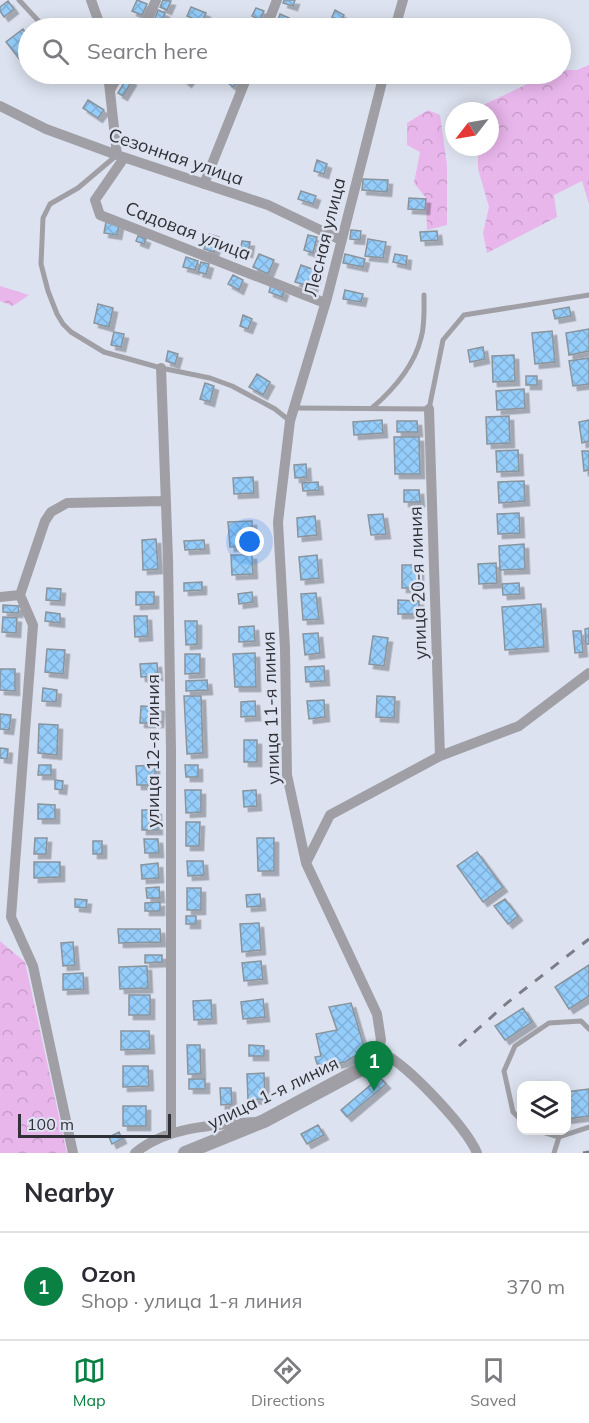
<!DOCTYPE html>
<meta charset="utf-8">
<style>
:root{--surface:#fff;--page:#f7f7f7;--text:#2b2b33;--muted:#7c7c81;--line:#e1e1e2;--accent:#0b8043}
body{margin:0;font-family:Mulish,sans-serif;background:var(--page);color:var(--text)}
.controls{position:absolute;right:18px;bottom:18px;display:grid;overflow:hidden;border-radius:12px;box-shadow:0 3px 15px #0003}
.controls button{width:54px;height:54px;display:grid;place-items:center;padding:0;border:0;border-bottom:2px solid var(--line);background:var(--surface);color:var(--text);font:30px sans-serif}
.compass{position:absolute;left:445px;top:102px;width:54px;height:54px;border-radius:50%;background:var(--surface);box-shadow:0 3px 15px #0003;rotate:239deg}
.scale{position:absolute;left:18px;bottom:15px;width:153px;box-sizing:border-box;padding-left:6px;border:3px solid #2f3136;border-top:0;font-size:16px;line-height:21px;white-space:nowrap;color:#2f3136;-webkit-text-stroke:4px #dde2f0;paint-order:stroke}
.you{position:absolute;left:250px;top:542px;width:21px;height:21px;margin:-15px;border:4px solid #fff;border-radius:50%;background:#1a73e8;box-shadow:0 0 0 9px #1a73e833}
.badge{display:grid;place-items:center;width:39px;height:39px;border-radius:50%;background:var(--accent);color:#fff;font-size:20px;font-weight:700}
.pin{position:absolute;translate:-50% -50px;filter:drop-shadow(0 2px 3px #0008)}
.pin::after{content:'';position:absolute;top:32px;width:21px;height:18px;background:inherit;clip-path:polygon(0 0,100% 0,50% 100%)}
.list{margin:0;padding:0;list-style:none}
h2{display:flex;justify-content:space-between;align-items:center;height:78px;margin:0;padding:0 24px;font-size:26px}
h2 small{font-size:20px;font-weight:400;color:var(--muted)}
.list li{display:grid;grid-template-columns:39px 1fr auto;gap:18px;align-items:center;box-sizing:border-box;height:108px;padding:0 24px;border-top:2px solid var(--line)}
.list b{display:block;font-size:22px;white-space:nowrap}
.list p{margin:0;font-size:20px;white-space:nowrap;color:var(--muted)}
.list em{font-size:20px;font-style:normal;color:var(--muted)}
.icon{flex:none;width:33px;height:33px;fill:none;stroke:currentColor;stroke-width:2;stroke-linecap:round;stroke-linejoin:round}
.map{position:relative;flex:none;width:589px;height:1153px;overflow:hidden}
.search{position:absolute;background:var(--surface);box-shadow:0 3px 15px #0003;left:18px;right:18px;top:18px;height:66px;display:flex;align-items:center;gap:15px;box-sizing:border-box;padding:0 21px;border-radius:33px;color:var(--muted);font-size:22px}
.sheet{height:186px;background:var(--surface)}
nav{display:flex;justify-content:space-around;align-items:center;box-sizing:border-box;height:84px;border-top:2px solid var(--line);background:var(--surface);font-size:16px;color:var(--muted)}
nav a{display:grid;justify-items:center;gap:3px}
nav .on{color:var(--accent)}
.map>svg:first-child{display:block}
.forest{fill:url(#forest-crowns)}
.building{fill:url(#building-cross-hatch);stroke:#89949d;stroke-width:1.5;filter:url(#shadow)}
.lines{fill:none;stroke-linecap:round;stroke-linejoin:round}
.service{stroke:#a09fa5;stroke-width:5}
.minor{stroke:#a09fa5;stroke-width:10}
.tertiary{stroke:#a09fa5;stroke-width:14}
.rail{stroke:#7b7e87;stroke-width:3;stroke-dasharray:10 10;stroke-linecap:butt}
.labels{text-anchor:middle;stroke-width:5;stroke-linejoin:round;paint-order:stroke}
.street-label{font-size:18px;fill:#2f3136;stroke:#dde2f0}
</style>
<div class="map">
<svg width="589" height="1153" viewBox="0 0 589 1153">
<defs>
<pattern id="forest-crowns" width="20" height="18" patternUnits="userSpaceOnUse" patternTransform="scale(1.5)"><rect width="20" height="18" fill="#e9b6ec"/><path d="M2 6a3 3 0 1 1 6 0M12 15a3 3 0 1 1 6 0" fill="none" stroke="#c89dcb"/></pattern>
<pattern id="building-cross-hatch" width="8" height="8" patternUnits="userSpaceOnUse" patternTransform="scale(1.5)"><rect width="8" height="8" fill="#94cdfa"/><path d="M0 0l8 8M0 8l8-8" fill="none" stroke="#80b0d7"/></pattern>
<filter id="shadow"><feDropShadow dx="4.5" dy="4.5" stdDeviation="0" flood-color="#0004"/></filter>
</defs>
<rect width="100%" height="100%" fill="#dde2f0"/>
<path class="forest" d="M589 65V204L582 181 554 195 557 217 487 253 483 233 489 207 478 169V147H490V111H478L479 107 548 74H560L561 70H577Z
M428 110 440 115 447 165V225L427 230 426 198 414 183 420 152 407 145V123Z
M0 286 29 295 13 306 0 301Z
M0 941 25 962 67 1153H0Z"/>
<path class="building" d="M137 0 147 4 142 15 132 11Z
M163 0 171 1 167 10 160 7Z
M284 0H295L293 6 283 3Z
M8 1 14 9 4 17 0 11V7Z
M191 7 206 13 202 22 187 16Z
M256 8 264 11 260 20 252 16Z
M158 10 165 13 162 21 155 18Z
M335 10 344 15 341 21 332 17Z
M280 14 289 18 285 28H275Z
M59 19 65 22 61 28H54Z
M245 22 258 28H242Z
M23 29 28 37V70L6 42Z
M183 74 193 75 187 83 180 77Z
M230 77 237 81 233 87 227 82Z
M127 78 132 81 123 96 118 93Z
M88 100 104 110 98 118 83 108Z
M317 160 327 164 324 174 314 171Z
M363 179 388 180 387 192 362 190Z
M301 191 316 196 313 204 298 199Z
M409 198 426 199 425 210 408 209Z
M106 222 119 225 117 235 104 233Z
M351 230 361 231 360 240 350 239Z
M437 231 438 240 421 241 420 232Z
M209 234 219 237 214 252 204 249Z
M308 235 317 237 313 253 304 250Z
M138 236 146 239 144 244 136 241Z
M368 239 386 242 383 258 365 256Z
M242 241 250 242 248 253 240 252Z
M259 254 274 260 268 274 253 267Z
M345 254 365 259 363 267 343 263Z
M395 254 407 256 406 265 393 262Z
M186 257 198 261 195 270 183 267Z
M201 262 209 264 206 274 198 272Z
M301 265 318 271 313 287 295 282Z
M233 275 243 280 239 290 228 284Z
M271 285 284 291 282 297 269 292Z
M345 290 363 294 361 302 343 299Z
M98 304 113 308 109 327 94 323Z
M569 307 571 316 555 319 553 310Z
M243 315 252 319 248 329 240 326Z
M589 329V351L569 355 566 333Z
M552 331 555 362 535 364 532 333Z
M114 332 124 334 121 347 111 345Z
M483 347 485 359 470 362 468 350Z
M168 351 178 354 175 364 166 361Z
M514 355 515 381 493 382 492 356Z
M589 358V384L573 386 569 361Z
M257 374 270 382 263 395 249 387Z
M526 376H537V385H526Z
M205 383 214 386 210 402 200 399Z
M524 389 525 408 497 410 496 391Z
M509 416 510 443 487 444 486 417Z
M382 420 383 433 354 435 353 422Z
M589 420V441L582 443 579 422Z
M397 421H417L418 432H397Z
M394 437H419L420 474H395Z
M518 450 519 471 497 472 496 451Z
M582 451H589V470L584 471Z
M306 464 307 477 295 478 294 465Z
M253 477 254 493 234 494 233 478Z
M524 481 525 501 499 503 498 482Z
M318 482 319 490 303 491 302 483Z
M404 490H419L420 502H404Z
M519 513 520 533 498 534 497 514Z
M383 514 386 534 371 535 368 515Z
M315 516 317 535 298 537 297 518Z
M252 521 253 546 230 547 228 522Z
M156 539 158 569 143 570 142 540Z
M204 540 205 549 185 550 184 541Z
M524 544 525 569 500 570 499 546Z
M231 555H252L253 574 232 575Z
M317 555 319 578 301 580 299 557Z
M496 563 497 583 479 584 478 564Z
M402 565H419V588H402Z
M202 582V590L184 591V583Z
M519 583 520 594 503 595 502 584Z
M47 588 61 589 60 601 46 600Z
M136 592H154V604L136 605Z
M252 592 253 602 239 604 238 594Z
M316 593 319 619 303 620 301 594Z
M398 600 419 601V614H398Z
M541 604 544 647 505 650 502 607Z
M3 605 19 606 18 613 3 612Z
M46 612 60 614V623L45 621Z
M134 616H147L148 636 135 637Z
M3 617 17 618 16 633 2 632Z
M185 621H197V644L186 645Z
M254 626 255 641 239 642V627Z
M589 628V644H586L585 629Z
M573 631H581L583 652 575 653Z
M318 633 320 653 305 655 303 634Z
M373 636 388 638 384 666 369 664Z
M47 649 65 650 63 674 45 672Z
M255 653 256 687H235L233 654Z
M185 654H200V673L185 674Z
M157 663 158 676 141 677 140 664Z
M324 666 325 681 306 682 305 667Z
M0 669H15V691L0 690Z
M207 680 208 690 186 691V681Z
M43 688 57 690 56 702 42 701Z
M184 696H201L203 753 187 754Z
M377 696 395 697 394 718 376 717Z
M324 700 325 717 309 719 307 701Z
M255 701 256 716 241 717V702Z
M141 706 160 707 159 723H140Z
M0 714 11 715 9 730 0 729Z
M39 724 58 725 57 755 38 753Z
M244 740H257V762H244Z
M0 748 8 749 7 759 0 758Z
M39 765H51V775H38Z
M155 765V785H137L136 766Z
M185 765H198V777H186Z
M55 780 63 781 62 790 55 789Z
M185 790H201V812L186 813Z
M256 790 257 806 244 807 243 791Z
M38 804 55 805V819H38Z
M142 810H157L158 830H142Z
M186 822H200L199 846H186Z
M35 838H47L46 854H34Z
M257 838H274V871H258Z
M144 839H158L159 853H145Z
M93 841H102V854H93Z
M477 852 503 887 483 902 457 866Z
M187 861H203L204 875 188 876Z
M34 862H60V877L34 878Z
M158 863 159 878 142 879 141 865Z
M159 887 160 898H147L146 888Z
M187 888H201V910H187Z
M260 894 261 906 247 907 246 895Z
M75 899 87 900 86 908 75 907Z
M505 899 518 916 508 924 494 906Z
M160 902V911H145V903Z
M186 916H196V924H186Z
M259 923 261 950 242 952 240 924Z
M118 929H160L161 942 119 943Z
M73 942 75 965 63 966 61 943Z
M145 955H162V962L145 963Z
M261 961 263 979 244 981 242 963Z
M589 965V996L569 1009 555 987Z
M147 966 148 988 120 989 119 967Z
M83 973 84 989 63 990V974Z
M129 995H150V1015H129Z
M263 999 265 1017 243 1019 241 1002Z
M211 1000 212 1019 194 1020 193 1001Z
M351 1003 365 1050 345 1062 325 1066 317 1064 315 1057 321 1056 316 1034 337 1030 329 1007Z
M523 1008 532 1022 505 1040 495 1026Z
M121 1031H149L150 1049 121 1050Z
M187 1045H200L201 1074H188Z
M249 1045 264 1046V1056H249Z
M123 1066H148L149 1086 123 1087Z
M264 1073 265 1099 248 1100 247 1074Z
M380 1077 386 1084 347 1117 341 1110Z
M189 1079H205V1089H189Z
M220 1088H231L232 1104 221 1105Z
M589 1089V1116L566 1119V1092Z
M123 1106H146V1126H123Z
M318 1125 324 1135 307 1144 301 1134Z
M119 1132 122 1139 112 1144 109 1137Z"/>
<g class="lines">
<path class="service" d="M19 0 45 28
M117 155 78 188 50 204 43 218 41 264 48 291 57 314 63 324 71 332 104 352 161 368 210 378 232 386 275 409 290 421
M295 408 429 409 443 340 464 315 589 295
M372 408C393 390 414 366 421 338 425 325 424 309 424 295
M522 1121 513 1112 504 1071 515 1046 549 1023 581 1021 589 1029
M536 1130 559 1137 589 1127
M554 1153 559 1137"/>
<path class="minor" d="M91 0 101 28
M144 28 156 0
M266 28 277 0
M395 28 403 0
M108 74 117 155
M384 74 327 298 290 421 278 522 285 648 287 775 306 863 377 1014 381 1040 376 1061 391 1058C415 1074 466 1127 477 1153
M110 90 119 74
M0 106 46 129 117 155 268 205 341 240
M124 158 95 200 100 215 325 303
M204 184 248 74
M161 368 168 559 171 751V1134
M429 409 440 756
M20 595 45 521 51 512 67 503 164 501
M0 597 20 595 33 625 11 917 33 966 73 1153
M306 863 330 815 440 756 519 726 589 673
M135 1153C167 1126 215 1125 255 1122"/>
<path class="tertiary" d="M185 1153 264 1121 376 1061"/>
<path class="rail" d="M459 1046 507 1003 589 939
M583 1153 589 1152"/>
</g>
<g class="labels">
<g class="street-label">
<text transform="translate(176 157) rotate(19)" y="6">Сезонная улица</text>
<text transform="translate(188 231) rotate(21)" y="6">Садовая улица</text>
<text transform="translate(325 237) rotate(-76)" y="6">Лесная улица</text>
<text transform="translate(418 583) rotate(-92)" y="6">улица 20-я линия</text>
<text transform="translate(271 708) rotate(-92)" y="6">улица 11-я линия</text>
<text transform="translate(153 751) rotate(-90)" y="6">улица 12-я линия</text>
<text transform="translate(273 1093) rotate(-26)" y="6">улица 1-я линия</text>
</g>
</g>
</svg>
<div class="controls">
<button><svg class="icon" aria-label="layers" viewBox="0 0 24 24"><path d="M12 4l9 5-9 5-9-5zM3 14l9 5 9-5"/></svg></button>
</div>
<svg class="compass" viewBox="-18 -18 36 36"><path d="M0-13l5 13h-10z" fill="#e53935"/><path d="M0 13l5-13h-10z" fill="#7c7c81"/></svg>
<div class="scale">100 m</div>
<div class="you"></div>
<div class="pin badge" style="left:374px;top:1091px">1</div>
<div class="search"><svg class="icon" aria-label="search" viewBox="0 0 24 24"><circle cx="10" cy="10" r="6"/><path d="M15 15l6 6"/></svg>Search here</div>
</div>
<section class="sheet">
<h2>Nearby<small></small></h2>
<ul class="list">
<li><span class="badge">1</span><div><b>Ozon</b><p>Shop · улица 1-я линия</p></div><em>370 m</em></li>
</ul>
</section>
<nav>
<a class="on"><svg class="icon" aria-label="map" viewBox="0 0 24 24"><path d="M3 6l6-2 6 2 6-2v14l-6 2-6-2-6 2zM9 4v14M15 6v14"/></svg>Map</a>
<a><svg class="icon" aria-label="directions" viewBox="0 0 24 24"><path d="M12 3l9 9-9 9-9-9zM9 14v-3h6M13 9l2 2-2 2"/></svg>Directions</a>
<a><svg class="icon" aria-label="saved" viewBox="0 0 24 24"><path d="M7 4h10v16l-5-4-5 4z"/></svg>Saved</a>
</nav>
